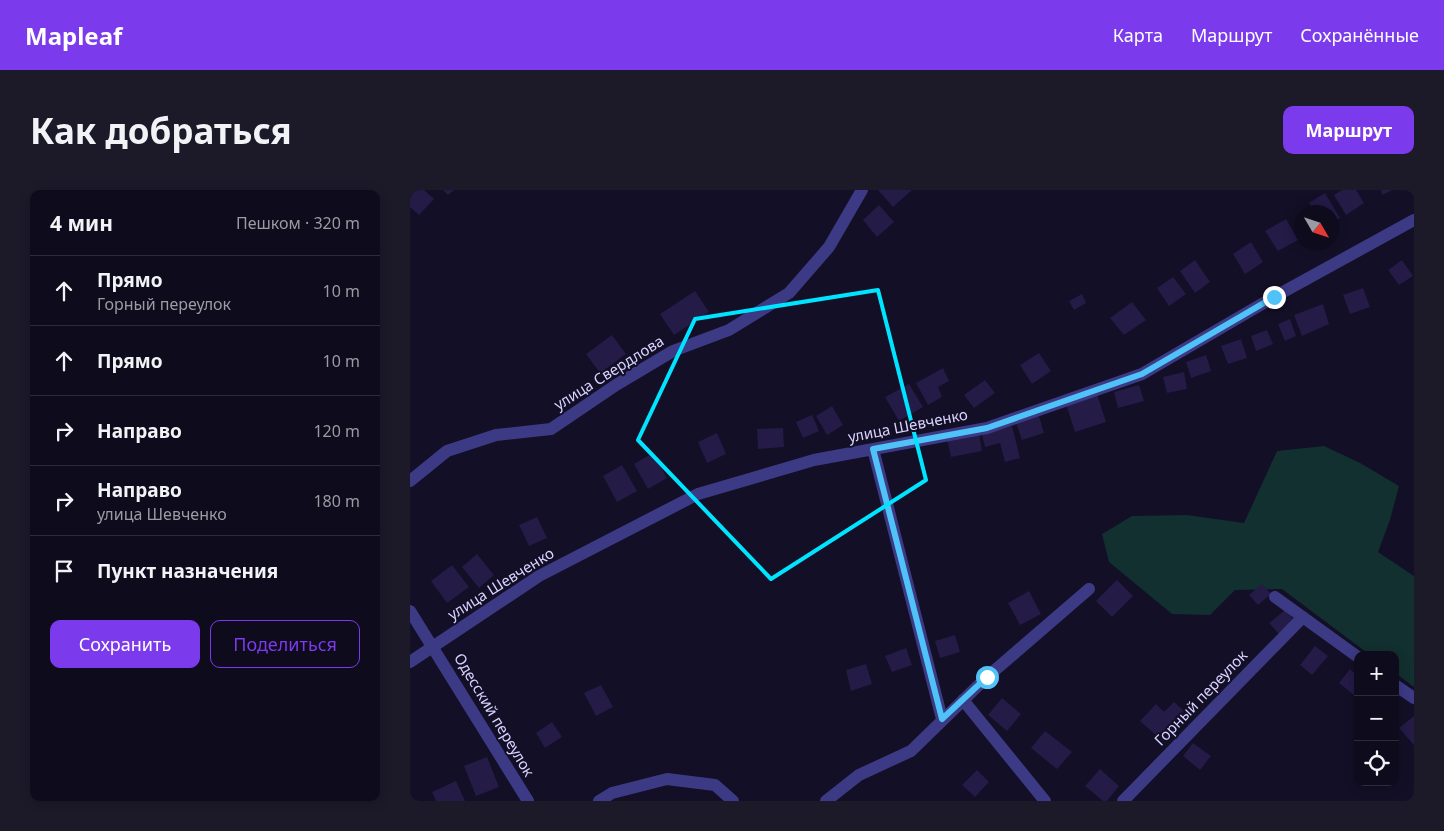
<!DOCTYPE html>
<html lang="ru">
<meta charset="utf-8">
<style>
:root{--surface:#0e0b1c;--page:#1c1929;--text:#f1f3f6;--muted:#9b9ba3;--line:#2e2b3b;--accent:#7c3aed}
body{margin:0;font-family:"Noto Sans",sans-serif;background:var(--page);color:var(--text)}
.controls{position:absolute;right:15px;bottom:15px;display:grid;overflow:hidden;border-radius:10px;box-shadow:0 2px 12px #0003}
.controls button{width:45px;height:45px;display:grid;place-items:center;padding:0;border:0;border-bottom:1px solid var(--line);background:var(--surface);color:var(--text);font:25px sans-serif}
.compass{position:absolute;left:884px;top:15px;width:45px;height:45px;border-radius:50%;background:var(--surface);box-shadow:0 2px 12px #0003;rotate:129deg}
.stop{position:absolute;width:15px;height:15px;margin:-11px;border:4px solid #4fc3f7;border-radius:50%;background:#fff}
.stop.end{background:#4fc3f7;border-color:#fff;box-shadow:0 1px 5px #0008}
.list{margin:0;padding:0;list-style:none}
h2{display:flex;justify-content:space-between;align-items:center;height:65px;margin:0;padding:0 20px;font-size:21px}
h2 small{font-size:16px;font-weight:400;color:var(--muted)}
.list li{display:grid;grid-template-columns:32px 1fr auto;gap:15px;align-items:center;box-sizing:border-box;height:70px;padding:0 20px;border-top:1px solid var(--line)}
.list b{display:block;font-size:19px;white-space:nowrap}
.list p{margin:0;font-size:16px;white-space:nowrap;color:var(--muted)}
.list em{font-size:16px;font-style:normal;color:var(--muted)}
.actions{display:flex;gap:10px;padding:15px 20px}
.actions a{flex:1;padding:11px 0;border:1px solid var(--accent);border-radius:10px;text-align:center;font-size:18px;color:var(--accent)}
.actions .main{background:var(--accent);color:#fff}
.icon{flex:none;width:28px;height:28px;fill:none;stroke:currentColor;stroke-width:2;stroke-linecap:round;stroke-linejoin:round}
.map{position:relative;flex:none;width:1004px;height:611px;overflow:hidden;border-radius:10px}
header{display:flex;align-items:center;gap:30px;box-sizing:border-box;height:70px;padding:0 25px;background:var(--accent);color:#fff}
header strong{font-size:24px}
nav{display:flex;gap:28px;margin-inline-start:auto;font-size:18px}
.intro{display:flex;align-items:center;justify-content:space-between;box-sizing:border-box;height:120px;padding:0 30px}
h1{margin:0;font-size:35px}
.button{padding:12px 22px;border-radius:10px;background:var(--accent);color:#fff;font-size:18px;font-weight:700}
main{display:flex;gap:30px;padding:0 30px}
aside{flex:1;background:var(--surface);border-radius:10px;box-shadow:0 2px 12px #0003}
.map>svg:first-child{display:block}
.green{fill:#12302f}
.building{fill:#241b47}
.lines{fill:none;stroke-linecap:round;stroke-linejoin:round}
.minor{stroke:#3d3a85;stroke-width:12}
.route{stroke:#4fc3f7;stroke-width:6}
.marked{fill:none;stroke:#00e5ff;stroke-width:4;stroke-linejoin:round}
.labels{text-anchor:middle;stroke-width:4;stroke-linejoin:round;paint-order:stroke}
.street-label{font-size:15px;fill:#d9d4ff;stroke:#130f26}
</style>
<header>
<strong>Mapleaf</strong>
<nav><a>Карта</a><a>Маршрут</a><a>Сохранённые</a></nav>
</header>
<div class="intro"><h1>Как добраться</h1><a class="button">Маршрут</a></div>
<main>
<aside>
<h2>4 мин<small>Пешком · 320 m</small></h2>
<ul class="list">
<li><svg class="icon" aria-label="ahead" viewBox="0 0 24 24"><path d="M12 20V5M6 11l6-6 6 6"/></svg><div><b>Прямо</b><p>Горный переулок</p></div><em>10 m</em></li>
<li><svg class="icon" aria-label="ahead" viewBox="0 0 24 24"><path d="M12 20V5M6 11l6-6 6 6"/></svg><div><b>Прямо</b></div><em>10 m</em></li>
<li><svg class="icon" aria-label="right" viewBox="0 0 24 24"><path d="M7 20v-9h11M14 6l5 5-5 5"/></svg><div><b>Направо</b></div><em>120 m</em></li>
<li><svg class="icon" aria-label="right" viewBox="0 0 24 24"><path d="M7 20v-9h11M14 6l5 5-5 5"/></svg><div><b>Направо</b><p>улица Шевченко</p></div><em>180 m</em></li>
<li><svg class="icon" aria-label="arrive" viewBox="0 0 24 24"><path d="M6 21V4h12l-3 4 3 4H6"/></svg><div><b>Пункт назначения</b></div></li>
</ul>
<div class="actions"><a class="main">Сохранить</a><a>Поделиться</a></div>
</aside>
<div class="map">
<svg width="1004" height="611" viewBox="0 0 1004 611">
<rect width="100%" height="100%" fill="#130f26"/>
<path class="green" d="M914 256 950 273 989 296 980 330 968 362 1004 386V497L985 483V465H960L872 399 825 400 800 425 762 424 699 372 692 344 722 326 777 325 834 333 867 261Z"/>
<path class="building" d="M3 0H14L24 9 9 25 0 17V3Z
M33 0H44L38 5Z
M468 0H502L483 17Z
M932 0H946L954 13 936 25 924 5Z
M971 0H982L972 5Z
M915 3 930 28 922 33V22H905L899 13Z
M469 15 484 32 467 47 453 30Z
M876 29 888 50 868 61 855 41Z
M841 52 853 72 835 84 823 64Z
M785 70 800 92 785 103 770 81Z
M992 70 1003 86 989 95 978 80Z
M763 87 776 104 759 116 747 98Z
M953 98 960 117 940 124 933 105Z
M285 101 299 122 264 145 250 124Z
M672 104 676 113 664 120 659 111Z
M722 112 736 130 714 145 700 128Z
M913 114 919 134 892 146 884 125Z
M880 129 886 146 875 151 868 134Z
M857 140 863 154 846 161 841 146Z
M202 145 216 164 190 183 176 164Z
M831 149 837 168 818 174 811 156Z
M629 163 641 181 622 194 610 175Z
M796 165 801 181 781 188 776 172Z
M533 178 539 191 528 197 532 207 518 215 506 193Z
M774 182 777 199 757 203 753 187Z
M575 190 585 203 564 218 554 205Z
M499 194 513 217 489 231 475 207Z
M729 195 734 211 708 218 704 202Z
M687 204 696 232 665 242 656 214Z
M422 216 433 235 417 245 406 226Z
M402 225 409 241 393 248 386 232Z
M629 226 634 243 612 250 606 233Z
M602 236 610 268 595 272 590 253 575 257 572 245Z
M373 238 374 257 348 259 347 239Z
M569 242 572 261 541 267 537 249Z
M307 243 316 264 297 273 288 252Z
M243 263 257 288 238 299 224 274Z
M212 275 227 301 207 312 193 286Z
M127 327 137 348 119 356 109 335Z
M67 364 84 385 69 398 52 377Z
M42 375 59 397 37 413 21 391Z
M707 390 723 406 702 427 686 411Z
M852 394 861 404 848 415 839 405Z
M619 401 631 424 610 435 598 413Z
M875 420 884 430 869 444 859 433Z
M545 445 550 462 530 468 525 451Z
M905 456 918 466 902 485 890 475Z
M496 458 502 475 482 482 475 466Z
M456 474 462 494 441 501 436 480Z
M940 479 948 486V502L945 506 929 493Z
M191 495 203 517 186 526 174 503Z
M592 508 611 524 597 541 578 525Z
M764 512 774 521 749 548 730 531 746 514 754 522Z
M1004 526V555L989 538Z
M142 532 152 547 135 558 126 543Z
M635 541 662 562 647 579 621 558Z
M783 553 801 566 790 580 773 566Z
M77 567 89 597 66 606 54 576Z
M690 579 709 596 697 611H693L675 596Z
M567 580 579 592 565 607 552 595Z
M46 591 55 611H26L22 602Z"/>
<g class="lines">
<path class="minor" d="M463 259 532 529
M0 291 37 261 86 245 141 239 206 195 263 161 319 140 379 103 419 57 452 0
M865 407 948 467
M0 421 118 611
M0 472 129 386 288 304 404 270 577 238 732 184 864 107 1004 30
M985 495 1004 508
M553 510 635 611
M189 611 202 603 257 589 305 595 323 611
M416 611 449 585 501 561 577 487 679 399
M713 611 893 427"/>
</g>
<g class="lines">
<path class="route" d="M577 487 532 529 463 259 577 238 732 184 864 107"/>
</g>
<path class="marked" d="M468 100 516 290 361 389 228 250 285 129Z"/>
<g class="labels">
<g class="street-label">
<text transform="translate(199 183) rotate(-32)" y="5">улица Свердлова</text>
<text transform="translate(498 236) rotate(-11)" y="5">улица Шевченко</text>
<text transform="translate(91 394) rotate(-32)" y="5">улица Шевченко</text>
<text transform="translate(791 508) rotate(-46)" y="5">Горный переулок</text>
<text transform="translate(84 525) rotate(59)" y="5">Одесский переулок</text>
</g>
</g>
</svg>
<div class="controls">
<button>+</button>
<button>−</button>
<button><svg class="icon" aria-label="locate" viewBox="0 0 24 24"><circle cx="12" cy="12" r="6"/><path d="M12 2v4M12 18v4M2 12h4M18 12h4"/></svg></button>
</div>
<svg class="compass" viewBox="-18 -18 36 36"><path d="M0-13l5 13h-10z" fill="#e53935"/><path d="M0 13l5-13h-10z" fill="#9b9ba3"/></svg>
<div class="stop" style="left:577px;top:487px"></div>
<div class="stop end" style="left:864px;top:107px"></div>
</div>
</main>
